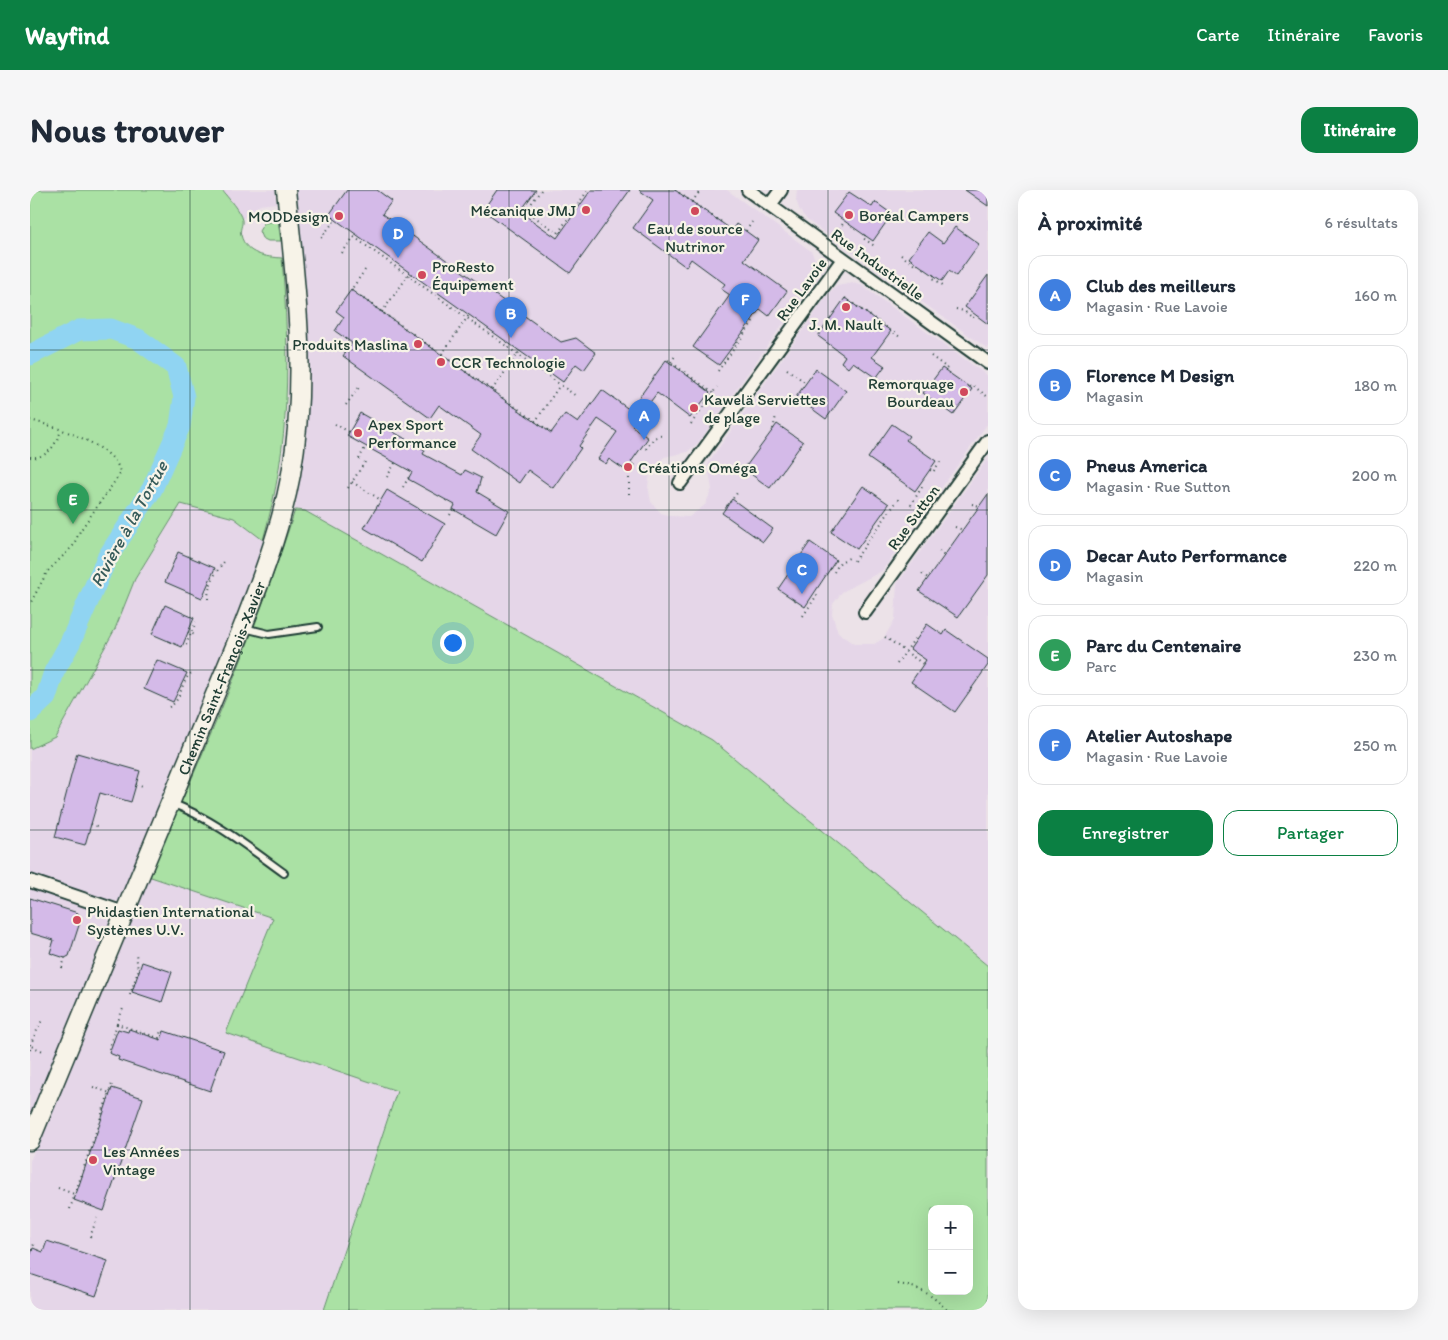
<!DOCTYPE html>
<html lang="fr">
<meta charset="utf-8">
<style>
:root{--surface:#fff;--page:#f6f6f7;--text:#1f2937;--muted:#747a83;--line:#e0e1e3;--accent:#0b8043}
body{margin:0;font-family:Itim,sans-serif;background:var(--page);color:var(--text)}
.controls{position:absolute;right:15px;bottom:15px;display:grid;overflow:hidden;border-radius:10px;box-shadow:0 5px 20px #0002}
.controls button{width:45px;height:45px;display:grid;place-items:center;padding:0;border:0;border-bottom:1px solid var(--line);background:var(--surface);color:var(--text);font:25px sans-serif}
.you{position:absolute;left:422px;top:452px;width:18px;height:18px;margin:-12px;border:4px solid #fff;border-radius:50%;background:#1a73e8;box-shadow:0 0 0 8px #1a73e833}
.badge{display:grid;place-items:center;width:32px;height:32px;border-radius:50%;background:var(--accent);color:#fff;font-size:16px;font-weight:700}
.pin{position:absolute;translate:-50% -41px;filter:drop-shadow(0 1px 2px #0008)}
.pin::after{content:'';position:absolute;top:26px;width:18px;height:15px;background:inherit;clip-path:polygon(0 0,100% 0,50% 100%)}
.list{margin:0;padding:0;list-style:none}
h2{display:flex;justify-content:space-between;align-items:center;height:65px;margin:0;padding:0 20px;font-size:21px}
h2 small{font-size:16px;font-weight:400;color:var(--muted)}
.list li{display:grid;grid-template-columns:32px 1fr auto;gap:15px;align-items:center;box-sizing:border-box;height:80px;margin:0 10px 10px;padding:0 10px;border:1px solid var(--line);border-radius:15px}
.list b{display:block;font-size:19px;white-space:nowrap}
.list p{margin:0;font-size:16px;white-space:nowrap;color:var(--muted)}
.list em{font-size:16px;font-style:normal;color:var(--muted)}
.actions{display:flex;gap:10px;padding:15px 20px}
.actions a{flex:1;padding:11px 0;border:1px solid var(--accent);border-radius:15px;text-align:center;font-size:18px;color:var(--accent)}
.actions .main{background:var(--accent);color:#fff}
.map{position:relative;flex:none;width:958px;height:1120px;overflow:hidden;border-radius:15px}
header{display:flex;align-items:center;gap:30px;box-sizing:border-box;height:70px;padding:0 25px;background:var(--accent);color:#fff}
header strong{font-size:24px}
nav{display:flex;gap:28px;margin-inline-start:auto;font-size:18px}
.intro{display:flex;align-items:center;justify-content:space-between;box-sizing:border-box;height:120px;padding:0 30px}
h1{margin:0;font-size:35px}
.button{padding:12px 22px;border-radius:15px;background:var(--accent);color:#fff;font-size:18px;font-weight:700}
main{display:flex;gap:30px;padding:0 30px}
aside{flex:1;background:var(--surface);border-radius:15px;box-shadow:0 5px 20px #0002}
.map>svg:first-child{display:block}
.built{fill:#e5d6e8}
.green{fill:#aae1a4;stroke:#648f6c;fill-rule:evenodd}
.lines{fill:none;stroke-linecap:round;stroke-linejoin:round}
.river{stroke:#90d4f2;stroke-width:21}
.building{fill:#d4bae8;stroke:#1f3d34}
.lane-casing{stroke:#1f3d34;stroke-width:10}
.street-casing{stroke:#1f3d34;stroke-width:16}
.secondary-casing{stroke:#1f3d34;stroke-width:21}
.path{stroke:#1f3d34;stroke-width:2;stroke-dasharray:1 4;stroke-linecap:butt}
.lane{stroke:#f7f3e8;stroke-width:6}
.street{stroke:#f7f3e8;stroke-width:12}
.secondary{stroke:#f7f3e8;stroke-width:18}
.grid{fill:none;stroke:#1f3d34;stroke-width:1;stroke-opacity:0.55}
.poi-dot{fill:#d1495b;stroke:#f7f3e8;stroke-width:2}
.labels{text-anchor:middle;stroke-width:4.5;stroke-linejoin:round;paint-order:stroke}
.poi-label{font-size:16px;fill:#1f3d34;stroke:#f7f3e8;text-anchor:start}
.street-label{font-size:16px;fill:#1f3d34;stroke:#f7f3e8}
.water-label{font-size:18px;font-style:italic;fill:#365b5a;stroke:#f7f3e8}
</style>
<header>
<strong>Wayfind</strong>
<nav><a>Carte</a><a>Itinéraire</a><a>Favoris</a></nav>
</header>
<div class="intro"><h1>Nous trouver</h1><a class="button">Itinéraire</a></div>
<main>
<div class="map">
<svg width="958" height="1120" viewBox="0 0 958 1120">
<rect width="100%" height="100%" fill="#ece2e8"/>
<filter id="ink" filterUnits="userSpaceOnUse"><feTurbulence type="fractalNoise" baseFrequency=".02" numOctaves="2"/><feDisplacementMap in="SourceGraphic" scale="10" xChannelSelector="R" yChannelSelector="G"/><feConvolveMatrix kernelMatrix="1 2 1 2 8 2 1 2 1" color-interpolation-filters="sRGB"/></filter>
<g filter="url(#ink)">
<path class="built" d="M192 0H245L246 13 230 15 212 29Z
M264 0H697L781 61 787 73 785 89 668 253 657 262 634 267 620 282 618 296 621 312 631 323 640 326 659 327 675 315 682 299 678 276 680 270 800 102 807 96 823 93 831 95 958 186V233L852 381 812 402 803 414 802 424 808 443 824 454H844L854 448 865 429 867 394 958 268V776L682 550 283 326 275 321 265 320 274 254 279 184Z
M767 0H958V159L777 30 770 21 766 10Z
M151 314 204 328 233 350 225 383 207 432 90 710 81 712 0 686V559L25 547 85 439 105 389Z
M118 686 243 728 196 843 367 901 294 1120H0V971Z
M0 698 75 724 81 734 0 927Z"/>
<path class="green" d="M0 0H192C198 8 210 21 212 30 213 35 209 40 211 45 216 65 236 67 252 68 260 169 261 252 233 350L204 328 151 314 105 389 85 439 25 547 0 559Z
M248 31 251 51H238L232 48 229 41 234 33Z
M265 320 275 321 682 550 958 776V1120H294L367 901 196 843 243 728 118 686C173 566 225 445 265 320ZM902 1019H939V1101H902Z"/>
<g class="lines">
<path class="river" d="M0 165 49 140 81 139 108 149 146 177 154 207 150 236 122 299 77 368 40 453 24 482 16 507 0 522"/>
</g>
<path class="building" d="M317 0H347L362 11 352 24 531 152 546 148 566 163 554 180 546 174 533 192 299 25Z
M467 0H506L490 22 527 48 561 0H600L540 83 453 20Z
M609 0H645L702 40 706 34 728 50 714 70 757 101 739 126 730 119 689 175 663 157 700 105 691 99 695 94 661 69 656 77 603 38 623 10Z
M935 0H958V16Z
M819 2 842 17 845 12 862 24 843 51 803 23Z
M925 37 949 54 926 86 919 81 912 91 879 68 898 42 913 53Z
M958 85V134L935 117Z
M321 100 521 243 535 224 548 233 572 200 600 220 636 170 680 202 660 228 627 203 602 236 618 248 601 272 603 274 598 282 579 269 576 274 568 269 587 242 568 229 549 256 551 258 523 298 498 280 489 293 441 259 451 245 409 215 400 228 313 166 322 153 305 141 314 127 306 121Z
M815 108 861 141 842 167 855 176 846 188 823 172 818 178 811 172 815 166 788 146Z
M912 178 942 199 923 225 893 203Z
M786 179 816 201 796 229 766 207Z
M330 223 395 260 393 264 432 285 435 280 451 288 447 302 479 321 466 344 423 319 425 315 378 289 382 282 317 246Z
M747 234 773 252 740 298 714 279Z
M862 234 879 246 876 250 906 271 885 301 838 268Z
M833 296 859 314 827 359 801 342Z
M357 300 415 334 392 372 334 338Z
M958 304V385L928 427 889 401Z
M702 309 743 339 733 352 692 323Z
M780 352 806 370 775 417 748 399Z
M148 362 185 378 172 408 135 392Z
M135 415 164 428 152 457 122 444Z
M897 434 913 445 916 440 958 469V475L925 522 881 492 896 470 880 459Z
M127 470 157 483 143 512 114 499Z
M47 563 110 581 101 612 70 603 55 655 25 647Z
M0 708 48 723 51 729 39 766 35 768 20 763 24 750 0 743Z
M112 772 142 782 132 812 102 802Z
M88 839 98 842 99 839 131 850 134 841 194 861 180 901 88 870 89 867 79 863Z
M82 898 113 908 74 1021 44 1010Z
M17 1051 78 1071 66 1106 0 1084V1066L3 1058 13 1062Z"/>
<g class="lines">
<g class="lane-casing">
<path id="lane" d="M214 438 239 444 288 437
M141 613C183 629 218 657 254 683"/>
</g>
<g class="street-casing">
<path id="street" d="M718 0 958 173
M740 15 751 0
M650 293 813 69
M835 422 958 251
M0 691 94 723"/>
</g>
<g class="secondary-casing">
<g id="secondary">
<path id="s1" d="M0 951 206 454C228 398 250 343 261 284 278 190 266 94 256 0"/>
</g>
</g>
<path class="path" d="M511 0 496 21 528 43 558 0
M645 0 689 31 695 32
M662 12 671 0
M716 41 722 32
M835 45 833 48 846 57
M803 47 815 31
M291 48 305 30
M312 63 324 47 546 206
M871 65 886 76 887 74
M335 80 321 100 522 243
M904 85 902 87 914 96
M815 108 870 147
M926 119 934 121 943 128 944 124
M352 122 380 83
M412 164 439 125
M901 166 917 178 915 180
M638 170 683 203
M641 172 645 166
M757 179 776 193
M688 181 724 130
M940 197 942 195 958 207
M462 200 490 161
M316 215 330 196
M0 230C23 236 89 256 90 284L50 341 43 356 17 382 0 414
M505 232 530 195
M305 234 319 242
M661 234 687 197
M743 239 746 226
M616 259 624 248 633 245
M0 267C18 269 25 255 31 241
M329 269 336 256
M707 280 718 274
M900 280 903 282 912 269
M357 287 365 273
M322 292 351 310
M373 297 379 287
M318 298 335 272
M599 304V283L606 273
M942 314 950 316
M881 315 892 297 889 295
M697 316 707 303
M420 325 425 317
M925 337 933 340
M909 361 914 366
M824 371 870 307
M800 379 804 382 810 372 819 368
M892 384 898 388
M178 409C178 396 185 382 194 372
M773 426 787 405 784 403
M158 442 167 446
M855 447 893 474
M156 455 166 432
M867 474 885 448 887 449
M139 517C153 510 150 489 163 482
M106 594 113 596
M61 634 69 637
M32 778 35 768
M100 805 108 781 106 763
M87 834 94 816
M84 851H81L87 834 129 848 131 840
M0 855 12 830
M79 859 81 851
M0 860 1 856 13 861
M63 897 80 903
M28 998 44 1004
M40 1019 83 891
M60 1047 67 1028
M0 1065 4 1054
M868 1094C890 1097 902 1105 917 1120"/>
<use href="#lane" class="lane"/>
<use href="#street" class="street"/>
<use href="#secondary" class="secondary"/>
</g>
</g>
<path class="grid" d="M160 0V1120M319 0V1120M479 0V1120M639 0V1120M798 0V1120M0 160H958M0 320H958M0 480H958M0 640H958M0 800H958M0 960H958"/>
<g class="poi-dot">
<circle cx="556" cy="20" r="5"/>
<circle cx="665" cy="21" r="5"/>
<circle cx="819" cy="25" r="5"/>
<circle cx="309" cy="26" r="5"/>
<circle cx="392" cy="85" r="5"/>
<circle cx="816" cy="117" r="5"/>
<circle cx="388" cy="154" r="5"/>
<circle cx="411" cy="172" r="5"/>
<circle cx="934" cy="202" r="5"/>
<circle cx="664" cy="218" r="5"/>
<circle cx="328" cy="243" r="5"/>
<circle cx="598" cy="277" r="5"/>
<circle cx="47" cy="730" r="5"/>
<circle cx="63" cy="970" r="5"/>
</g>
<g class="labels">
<g class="poi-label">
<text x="546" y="26" text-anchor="end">Mécanique JMJ</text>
<text x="829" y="31">Boréal Campers</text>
<text x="299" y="32" text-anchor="end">MODDesign</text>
<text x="665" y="44" text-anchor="middle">Eau de source<tspan x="665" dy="18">Nutrinor</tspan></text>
<text x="402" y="82">ProResto<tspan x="402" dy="18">Équipement</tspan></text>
<text x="816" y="140" text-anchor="middle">J. M. Nault</text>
<text x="378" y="160" text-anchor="end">Produits Maslina</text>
<text x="421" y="178">CCR Technologie</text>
<text x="924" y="199" text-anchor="end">Remorquage<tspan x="924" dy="18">Bourdeau</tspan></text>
<text x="674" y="215">Kawelä Serviettes<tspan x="674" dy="18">de plage</tspan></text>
<text x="338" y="240">Apex Sport<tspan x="338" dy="18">Performance</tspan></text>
<text x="608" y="283">Créations Oméga</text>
<text x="57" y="727">Phidastien International<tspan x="57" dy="18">Systèmes U.V.</tspan></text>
<text x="73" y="967">Les Années<tspan x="73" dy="18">Vintage</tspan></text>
</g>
<g class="street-label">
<text transform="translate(848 74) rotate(36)" y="6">Rue Industrielle</text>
<text transform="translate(771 99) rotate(-54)" y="6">Rue Lavoie</text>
<text transform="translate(883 327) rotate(-54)" y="6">Rue Sutton</text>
<text dy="6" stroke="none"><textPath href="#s1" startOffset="501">Chemin Saint-François-Xavier</textPath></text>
</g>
<g class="water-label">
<text transform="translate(99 334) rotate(-61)" y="6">Rivière à la Tortue</text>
</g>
</g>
</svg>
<div class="controls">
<button>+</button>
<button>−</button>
</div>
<div class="you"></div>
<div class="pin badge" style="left:614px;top:250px;background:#3f7fe0">A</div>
<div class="pin badge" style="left:481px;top:148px;background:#3f7fe0">B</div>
<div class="pin badge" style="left:772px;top:404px;background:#3f7fe0">C</div>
<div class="pin badge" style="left:368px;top:68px;background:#3f7fe0">D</div>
<div class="pin badge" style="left:43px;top:334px;background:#2e9e5b">E</div>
<div class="pin badge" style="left:715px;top:134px;background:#3f7fe0">F</div>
</div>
<aside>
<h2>À proximité<small>6 résultats</small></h2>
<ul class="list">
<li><span class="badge" style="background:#3f7fe0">A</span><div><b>Club des meilleurs</b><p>Magasin · Rue Lavoie</p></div><em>160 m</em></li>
<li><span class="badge" style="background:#3f7fe0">B</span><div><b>Florence M Design</b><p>Magasin</p></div><em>180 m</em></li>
<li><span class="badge" style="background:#3f7fe0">C</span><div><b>Pneus America</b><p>Magasin · Rue Sutton</p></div><em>200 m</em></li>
<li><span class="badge" style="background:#3f7fe0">D</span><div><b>Decar Auto Performance</b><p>Magasin</p></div><em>220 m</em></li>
<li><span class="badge" style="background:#2e9e5b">E</span><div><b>Parc du Centenaire</b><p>Parc</p></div><em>230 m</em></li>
<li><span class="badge" style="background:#3f7fe0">F</span><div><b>Atelier Autoshape</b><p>Magasin · Rue Lavoie</p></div><em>250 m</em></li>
</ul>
<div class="actions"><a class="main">Enregistrer</a><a>Partager</a></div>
</aside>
</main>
